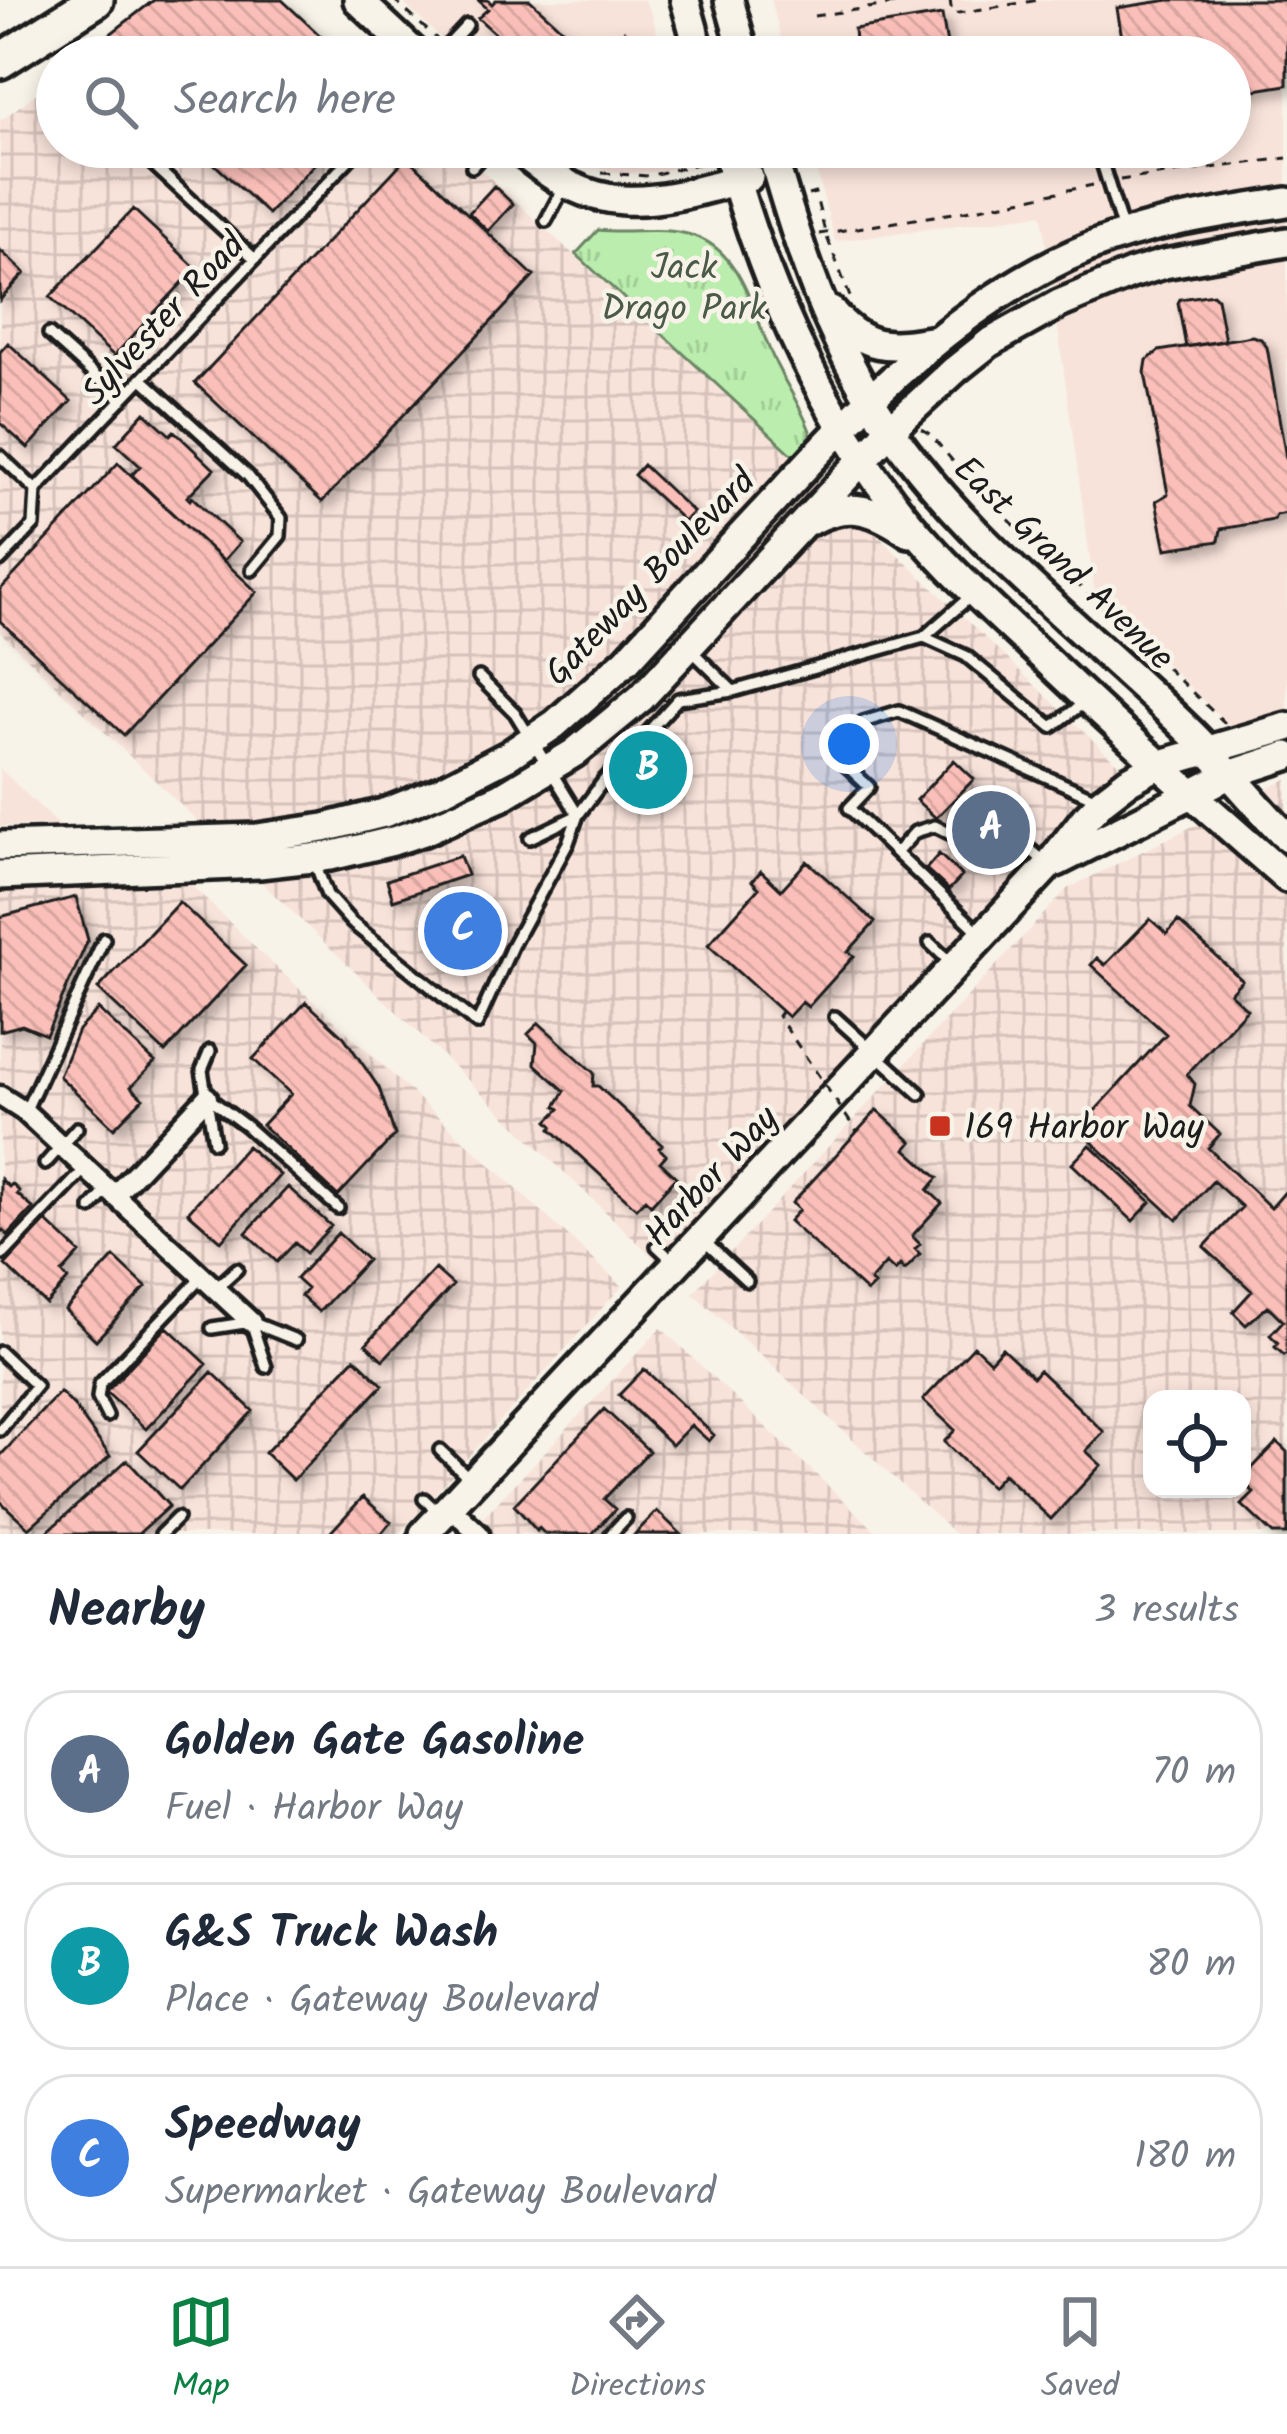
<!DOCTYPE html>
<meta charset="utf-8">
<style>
:root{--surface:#fff;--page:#f2f2f3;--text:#1f2937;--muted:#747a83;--line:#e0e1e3;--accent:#0b8043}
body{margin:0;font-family:Kalam,sans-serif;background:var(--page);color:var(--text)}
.controls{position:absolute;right:36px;bottom:36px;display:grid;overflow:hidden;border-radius:24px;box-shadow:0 6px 18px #0003}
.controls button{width:108px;height:108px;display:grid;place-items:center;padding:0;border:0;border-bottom:3px solid var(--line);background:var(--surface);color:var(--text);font:60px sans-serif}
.you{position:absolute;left:849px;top:744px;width:42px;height:42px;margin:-30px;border:9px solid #fff;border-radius:50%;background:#1a73e8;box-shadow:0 0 0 18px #1a73e833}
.badge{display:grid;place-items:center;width:78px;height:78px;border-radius:50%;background:var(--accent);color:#fff;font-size:39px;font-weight:700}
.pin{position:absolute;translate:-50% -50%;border:6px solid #fff;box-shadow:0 3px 12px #0006}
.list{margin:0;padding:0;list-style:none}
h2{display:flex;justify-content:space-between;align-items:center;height:156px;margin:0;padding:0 48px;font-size:51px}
h2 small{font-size:39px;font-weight:400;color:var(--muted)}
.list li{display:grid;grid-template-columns:78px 1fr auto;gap:36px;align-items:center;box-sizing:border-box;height:168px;margin:0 24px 24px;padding:0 24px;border:3px solid var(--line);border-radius:48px}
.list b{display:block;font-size:45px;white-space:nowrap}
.list p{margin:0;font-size:39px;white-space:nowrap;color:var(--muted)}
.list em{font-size:39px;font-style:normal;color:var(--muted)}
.icon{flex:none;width:66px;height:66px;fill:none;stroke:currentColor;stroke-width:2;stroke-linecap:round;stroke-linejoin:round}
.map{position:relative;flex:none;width:1287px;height:1534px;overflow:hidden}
.search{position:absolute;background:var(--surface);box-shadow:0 6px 18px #0003;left:36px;right:36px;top:36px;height:132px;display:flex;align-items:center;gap:30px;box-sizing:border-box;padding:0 42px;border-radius:66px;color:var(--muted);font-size:45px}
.sheet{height:732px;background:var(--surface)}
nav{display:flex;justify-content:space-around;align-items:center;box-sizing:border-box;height:168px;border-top:3px solid var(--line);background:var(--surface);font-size:33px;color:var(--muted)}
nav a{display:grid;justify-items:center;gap:6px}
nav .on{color:var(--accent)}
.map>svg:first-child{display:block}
.built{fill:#f8e3da}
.industrial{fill:url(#industrial-grid);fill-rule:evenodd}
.park{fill:url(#park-tufts);stroke:#6c8565;stroke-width:3}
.building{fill:url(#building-back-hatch);stroke:#1c1c1c;stroke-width:3;filter:url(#shadow)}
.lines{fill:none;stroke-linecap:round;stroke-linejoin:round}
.lane-casing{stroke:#1c1c1c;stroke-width:18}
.street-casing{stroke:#1c1c1c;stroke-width:27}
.secondary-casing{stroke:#1c1c1c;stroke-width:36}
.highway-casing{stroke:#1c1c1c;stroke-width:42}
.path{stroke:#1c1c1c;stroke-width:3;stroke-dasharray:9 9;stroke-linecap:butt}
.lane{stroke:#f7f3e8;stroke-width:9}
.street{stroke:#f7f3e8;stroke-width:18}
.secondary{stroke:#f7f3e8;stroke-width:27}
.highway{stroke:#f7f3e8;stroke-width:33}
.path-bridge{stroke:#1c1c1c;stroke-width:3;stroke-dasharray:9 9;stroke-linecap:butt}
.poi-dot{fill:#c8321e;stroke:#f7f3e8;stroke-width:4.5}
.labels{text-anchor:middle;stroke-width:9;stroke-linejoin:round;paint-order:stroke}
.park-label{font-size:36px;fill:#4c5b48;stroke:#f7f3e8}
.street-label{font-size:36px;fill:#1c1c1c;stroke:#f7f3e8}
.poi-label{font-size:36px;fill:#1c1c1c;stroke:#f7f3e8;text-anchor:start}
</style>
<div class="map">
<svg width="1287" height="1534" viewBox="0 0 1287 1534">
<defs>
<pattern id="industrial-grid" width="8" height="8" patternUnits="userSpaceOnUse" patternTransform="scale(3)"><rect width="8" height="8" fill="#f8e3da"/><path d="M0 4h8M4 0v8" fill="none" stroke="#d4c2ba"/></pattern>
<pattern id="park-tufts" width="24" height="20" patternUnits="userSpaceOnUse" patternTransform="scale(3)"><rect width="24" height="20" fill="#bbeeae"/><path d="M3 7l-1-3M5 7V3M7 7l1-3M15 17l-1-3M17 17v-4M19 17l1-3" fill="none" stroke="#a0cc95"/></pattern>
<pattern id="building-back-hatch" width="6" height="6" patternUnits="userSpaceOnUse" patternTransform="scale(3)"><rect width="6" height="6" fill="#fbbfb9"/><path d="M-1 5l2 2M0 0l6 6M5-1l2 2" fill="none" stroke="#d7a49e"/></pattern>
<filter id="shadow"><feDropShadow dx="7" dy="7" stdDeviation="6" flood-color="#0004"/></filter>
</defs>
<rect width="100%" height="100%" fill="#f7f3e8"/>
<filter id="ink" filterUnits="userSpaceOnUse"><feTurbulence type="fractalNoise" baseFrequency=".00833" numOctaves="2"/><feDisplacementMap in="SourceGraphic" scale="24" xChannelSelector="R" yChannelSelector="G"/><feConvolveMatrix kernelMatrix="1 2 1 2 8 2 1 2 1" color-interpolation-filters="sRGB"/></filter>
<g filter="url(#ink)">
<path class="built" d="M400 0H644L651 12 664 57H461Z
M771 0H1287V709L1232 728 1095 595 1042 214 835 241 810 147H1230V57H786Z
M559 147H688L693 162 660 171 625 174 589 166Z
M0 769 60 826H0Z"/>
<path class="industrial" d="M57 78V147H456L794 456 1120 766 659 1263 0 632V121Z
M1287 779V1534H955L693 1293 1067 889ZM1152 1399H1242V1489H1152Z
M187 881 262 954 622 1286 399 1534H0V886Z
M661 1328 879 1534H468Z"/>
<path class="park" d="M598 230C628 234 662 226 691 235 745 250 754 320 776 364 787 386 801 407 810 431V437L794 456 576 254Z"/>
<path class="building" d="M154 0H282L343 57H100L91 49Z
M478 0H488L492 4 496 0H530L584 49 575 57 519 55 478 18 488 9Z
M1169 0H1287V85L1230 94V57H1116L1125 56 1117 8Z
M942 15 949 57H835L833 44 855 41 854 29Z
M624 31 631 37 624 44 640 57H592L613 33 618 38Z
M196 147H330L268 214Z
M407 157 534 276 322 502 195 383Z
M494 186 513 204 488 231 469 213Z
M133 209 196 268 114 356 50 297Z
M0 250 25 273 0 300Z
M1213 294 1217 298 1225 341 1186 347 1178 303 1180 299Z
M1252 336 1261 339 1267 347 1287 464V513L1276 515 1274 520 1221 529 1219 541 1166 549 1156 501 1168 494 1145 373 1147 360 1159 351Z
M8 343 71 401 28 448 0 423V352Z
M145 412 170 435 174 431 214 469 187 497 190 500 192 497 240 542 223 561 132 475 140 466 116 444Z
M118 463 257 592 124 735 0 621V590Z
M643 465 693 512 684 521 634 475Z
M659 728 681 748 631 801 618 789 653 751 644 743Z
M954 760 974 779 936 818 916 800Z
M993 802 1019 825 988 858 962 835Z
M939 854 962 876 949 890 926 869Z
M460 856 467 875 393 900 387 880Z
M807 861 875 922 848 952 854 956 808 1007 802 1002 788 1017 708 945 759 888 752 881 761 871 781 890Z
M76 897 88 940 46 1035 22 1025 0 1031V917Z
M179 902 246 965 165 1052 98 989Z
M488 908H492L495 918 492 919 497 936 437 956 428 928 446 922 445 919Z
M1150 919 1167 934 1178 921 1242 980 1230 993 1247 1009 1187 1074 1195 1084 1190 1106 1220 1134 1208 1148 1271 1208 1284 1193 1287 1196V1353L1284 1355 1275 1347 1278 1343 1270 1335 1283 1321 1268 1306 1246 1325 1233 1312 1252 1291 1204 1247 1242 1207 1213 1181 1177 1220 1092 1142 1106 1127 1092 1114 1166 1034 1091 965 1097 958 1105 965Z
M306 1002 344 1037 379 1088 395 1135 338 1196 262 1125 291 1094 253 1059Z
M98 1009 155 1062 131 1087 143 1098 114 1128 59 1076 78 1030Z
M539 1023 594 1073 593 1086H598L662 1145 659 1148 666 1155 660 1162 676 1177 651 1205 645 1199 636 1208 551 1129 553 1126 548 1121 560 1109 556 1106 565 1091 535 1064 537 1043 528 1034Z
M877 1110 912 1142 906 1149 938 1178 928 1190 942 1203 912 1236 920 1244 915 1249 920 1254 905 1270 900 1265 895 1271 886 1263 870 1281 874 1285 867 1292 789 1221 799 1210 792 1203Z
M1090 1145 1151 1202 1133 1221 1072 1164Z
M247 1146 280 1175 221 1241 188 1212Z
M1 1179 9 1187 12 1184 19 1191 17 1194 33 1208 8 1235 3 1230 0 1233Z
M288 1187 331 1226 306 1253 295 1243 277 1262 246 1233Z
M46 1221 80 1253 62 1273 68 1280 46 1304 5 1265Z
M338 1233 367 1260 319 1312 301 1296 307 1289 296 1279Z
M114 1257 146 1287 96 1340 65 1310Z
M435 1269 453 1285 383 1360 366 1344Z
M167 1327 207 1364 146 1429 106 1392Z
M974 1346 990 1361 1002 1348 1033 1377 1039 1370 1104 1432 1086 1451 1101 1465 1051 1519 1003 1474 991 1487 944 1442 955 1430 923 1400Z
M355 1358 383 1385 293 1480 265 1453Z
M644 1369 714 1435 709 1441 691 1425 672 1445 619 1395Z
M212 1372 253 1411 180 1490 138 1451Z
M60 1392 73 1405 110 1456 29 1528 0 1501V1456Z
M604 1409 649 1451 604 1499 615 1509 592 1534H545L539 1528 537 1531 514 1505Z
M1277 1442 1287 1452V1534H1273L1242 1505 1254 1493 1242 1479Z
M127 1460 169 1506 138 1534H45Z
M363 1497 391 1522 381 1534H329Z
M657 1511 681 1534H635Z"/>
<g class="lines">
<g class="lane-casing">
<path id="lane" d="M437 57 467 25
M134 147 255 259
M1099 153 1124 234
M472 167 490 147
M546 221 565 185
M49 334 122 400
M142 379 248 476 281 518 280 536 252 570
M0 456 36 490 361 147
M0 561 34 525 36 490
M924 637 966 656 1052 727 1085 702
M692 651 733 691 924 637 972 595
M479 677 515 713 578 815 530 838
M1025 845 1045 862
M897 852 915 832 935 826 949 833
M315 863 327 895 352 923 477 1024 513 944 568 843 578 815 605 779 678 699 733 691
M979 932 849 808 869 787 833 753 863 722 899 711 1099 800
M930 943 952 964
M835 1017 920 1094
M210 1051 202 1070 214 1142
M207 1097 246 1126 338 1208
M25 1112 104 939
M45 1164 77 1128
M91 1208 108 1189
M703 1240 747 1281
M657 1246 675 1263
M4 1254 86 1168
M215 1289 237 1269
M251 1322 266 1367
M212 1328 251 1322 296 1340
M0 1352 36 1386 0 1430
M107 1416 98 1398 100 1384 202 1277
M440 1450 469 1478
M424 1499 438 1512
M161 1534 177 1518
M611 1534 626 1518"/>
</g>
<g class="street-casing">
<path id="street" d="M0 1096 25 1112 251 1322
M115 1195 207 1097
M450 1507 479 1534"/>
</g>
<g class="secondary-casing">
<path id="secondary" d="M358 0 419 57
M685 0 701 57
M729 0 745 57
M516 147C598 222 652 204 749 177
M726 147C762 277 810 391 891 500 935 559 990 607 1043 657 1123 733 1204 806 1287 878
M770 147C795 235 822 322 871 401 954 535 1084 627 1194 736 1226 768 1255 805 1287 837
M831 311C865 351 888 348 936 340
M812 520C850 500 876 510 909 533
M0 846 257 838 324 828 384 813 440 791 509 755 555 724 627 660C674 609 721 557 769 506 861 405 962 298 1092 246 1155 221 1221 213 1287 202
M1057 862 1229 775 1287 756
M0 875 259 864 330 856 393 841 424 831 501 797 574 753 641 698 890 430 955 370 989 343 1059 304 1131 274 1164 264 1287 242
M424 1534 1048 866 1083 821 1102 801 1128 781 1158 765 1287 727"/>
</g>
<g class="highway-casing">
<path id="highway" d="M0 61 96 0"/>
</g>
<path class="path" d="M394 0 437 39
M950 0 952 14 1039 0
M814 16 922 0
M554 147 567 157
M602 173 648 176 705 162
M1120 180 1287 158
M808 195 815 193 825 232 850 297
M819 234 960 212 1093 185
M922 429 931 435 975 488 1225 723"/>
<use href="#lane" class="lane"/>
<use href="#street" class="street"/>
<use href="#secondary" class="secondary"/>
<use href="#highway" class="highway"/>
<path class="path-bridge" d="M782 1011 778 1016 857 1132"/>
</g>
</g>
<rect class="poi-dot" x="928" y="1114" width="24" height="24" rx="6"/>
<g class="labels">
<g class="park-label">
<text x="684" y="279">Jack<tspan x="684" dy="41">Drago Park</tspan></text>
</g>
<g class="street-label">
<text transform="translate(162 318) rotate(-47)" y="13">Sylvester Road</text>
<text transform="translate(1065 562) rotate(44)" y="13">East Grand Avenue</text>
<text transform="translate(649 576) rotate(-46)" y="13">Gateway Boulevard</text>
<text transform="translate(710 1175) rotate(-47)" y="13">Harbor Way</text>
</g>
<g class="poi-label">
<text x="964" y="1139">169 Harbor Way</text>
</g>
</g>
</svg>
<div class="controls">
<button><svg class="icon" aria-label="locate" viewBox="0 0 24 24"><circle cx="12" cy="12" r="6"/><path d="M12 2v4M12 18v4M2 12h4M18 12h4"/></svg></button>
</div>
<div class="you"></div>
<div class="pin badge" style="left:991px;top:830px;background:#5c6f8a">A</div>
<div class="pin badge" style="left:648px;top:770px;background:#0f9aa8">B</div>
<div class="pin badge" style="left:463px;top:931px;background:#3f7fe0">C</div>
<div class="search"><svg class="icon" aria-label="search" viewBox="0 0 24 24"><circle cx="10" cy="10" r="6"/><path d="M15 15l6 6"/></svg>Search here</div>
</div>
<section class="sheet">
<h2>Nearby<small>3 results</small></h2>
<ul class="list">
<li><span class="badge" style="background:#5c6f8a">A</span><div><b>Golden Gate Gasoline</b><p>Fuel · Harbor Way</p></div><em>70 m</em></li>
<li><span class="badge" style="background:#0f9aa8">B</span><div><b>G&amp;S Truck Wash</b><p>Place · Gateway Boulevard</p></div><em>80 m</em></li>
<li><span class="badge" style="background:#3f7fe0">C</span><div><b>Speedway</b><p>Supermarket · Gateway Boulevard</p></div><em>180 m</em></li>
</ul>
</section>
<nav>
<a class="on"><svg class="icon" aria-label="map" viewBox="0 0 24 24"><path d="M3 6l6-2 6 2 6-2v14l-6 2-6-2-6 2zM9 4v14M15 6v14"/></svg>Map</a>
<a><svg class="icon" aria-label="directions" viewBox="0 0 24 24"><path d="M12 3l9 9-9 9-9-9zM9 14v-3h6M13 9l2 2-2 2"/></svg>Directions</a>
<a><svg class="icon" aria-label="saved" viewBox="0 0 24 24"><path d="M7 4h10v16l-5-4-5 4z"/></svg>Saved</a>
</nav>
